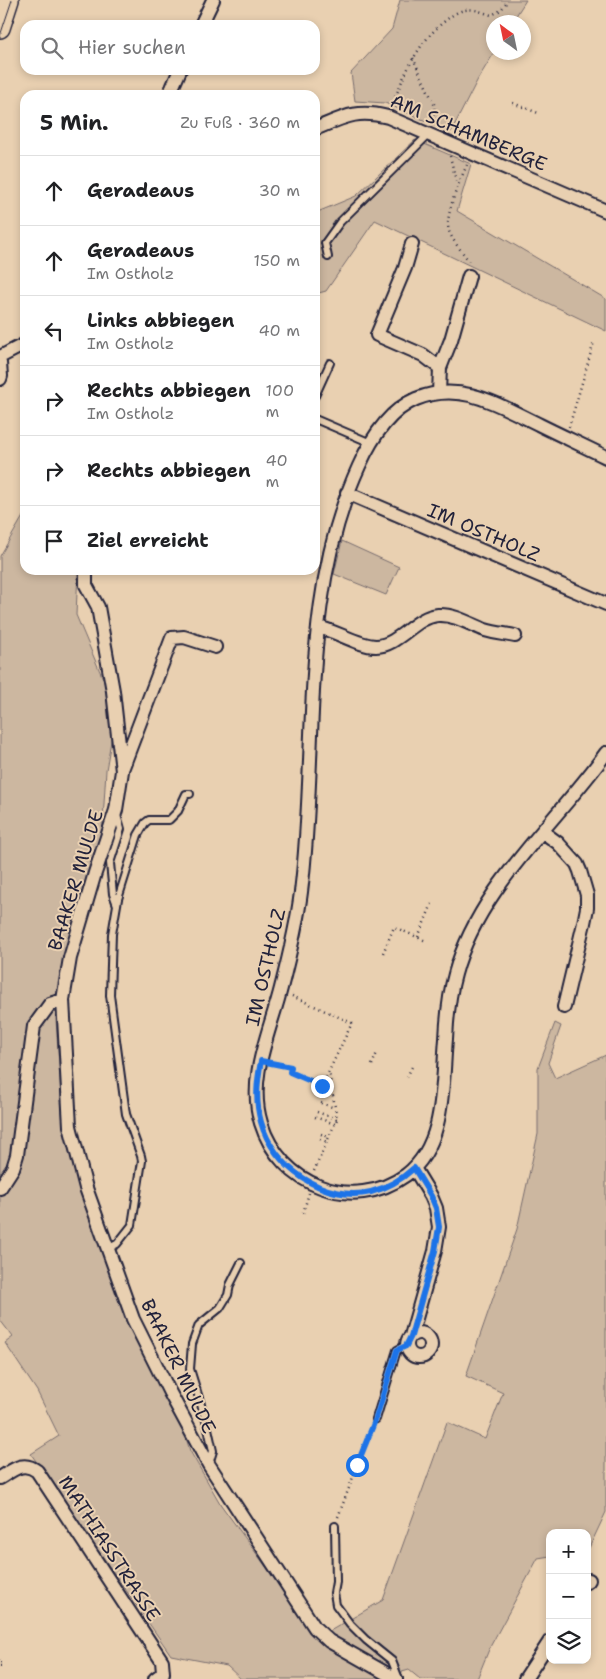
<!DOCTYPE html>
<html lang="de">
<meta charset="utf-8">
<style>
:root{--surface:#fff;--page:#f6f6f6;--text:#202124;--muted:#757577;--line:#e0e0e0}
body{margin:0;font-family:"Shantell Sans",sans-serif;background:var(--page);color:var(--text)}
.controls{position:absolute;right:15px;bottom:15px;display:grid;overflow:hidden;border-radius:10px;box-shadow:0 2px 8px #0003}
.controls button{width:45px;height:45px;display:grid;place-items:center;padding:0;border:0;border-bottom:1px solid var(--line);background:var(--surface);color:var(--text);font:25px sans-serif}
.compass{position:absolute;left:486px;top:15px;width:45px;height:45px;border-radius:50%;background:var(--surface);box-shadow:0 2px 8px #0003;rotate:327deg}
.stop{position:absolute;width:15px;height:15px;margin:-11px;border:4px solid #1a73e8;border-radius:50%;background:#fff}
.stop.end{background:#1a73e8;border-color:#fff;box-shadow:0 1px 5px #0008}
.list{margin:0;padding:0;list-style:none}
h2{display:flex;justify-content:space-between;align-items:center;height:65px;margin:0;padding:0 20px;font-size:21px}
h2 small{font-size:16px;font-weight:400;color:var(--muted)}
.list li{display:grid;grid-template-columns:32px 1fr auto;gap:15px;align-items:center;box-sizing:border-box;height:70px;padding:0 20px;border-top:1px solid var(--line)}
.list b{display:block;font-size:19px;white-space:nowrap}
.list p{margin:0;font-size:16px;white-space:nowrap;color:var(--muted)}
.list em{font-size:16px;font-style:normal;color:var(--muted)}
.icon{flex:none;width:28px;height:28px;fill:none;stroke:currentColor;stroke-width:2;stroke-linecap:round;stroke-linejoin:round}
.map{position:relative;flex:none;width:606px;height:1679px;overflow:hidden}
.search{position:absolute;background:var(--surface);box-shadow:0 2px 8px #0003;left:20px;top:20px;width:300px;height:55px;display:flex;align-items:center;gap:12px;box-sizing:border-box;padding:0 18px;border-radius:15px;color:var(--muted);font-size:19px}
.panel{position:absolute;background:var(--surface);box-shadow:0 2px 8px #0003;left:20px;top:90px;width:300px;height:485px;border-radius:15px}
.map>svg:first-child{display:block}
.green{fill:#ccb7a0;stroke:#776c6e}
.lines{fill:none;stroke-linecap:round;stroke-linejoin:round}
.lane-casing{stroke:#22223b;stroke-width:10}
.street-casing{stroke:#22223b;stroke-width:16}
.secondary-casing{stroke:#22223b;stroke-width:22}
.path{stroke:#22223b;stroke-width:2.5;stroke-dasharray:1 4;stroke-linecap:butt}
.lane{stroke:#e9d0b1;stroke-width:6}
.street{stroke:#e9d0b1;stroke-width:12}
.secondary{stroke:#e9d0b1;stroke-width:19}
.tram{stroke:#22223b;stroke-width:1}
.route{stroke:#1a73e8;stroke-width:6}
.labels{text-anchor:middle;stroke-width:4;stroke-linejoin:round;paint-order:stroke}
.street-label{font-size:19px;fill:#22223b;stroke:#e9d0b1}
</style>
<div class="map">
<svg width="606" height="1679" viewBox="0 0 606 1679">
<rect width="100%" height="100%" fill="#e9d0b1"/>
<filter id="ink" filterUnits="userSpaceOnUse"><feTurbulence type="fractalNoise" baseFrequency=".02" numOctaves="2"/><feDisplacementMap in="SourceGraphic" scale="10" xChannelSelector="R" yChannelSelector="G"/><feConvolveMatrix kernelMatrix="1 2 1 2 8 2 1 2 1" color-interpolation-filters="sRGB"/></filter>
<g filter="url(#ink)">
<path class="green" d="M400 0H526L512 22H494V53L478 79 451 132 385 103 355 101 351 73 392 29Z
M415 140 471 164 457 211 606 299V331L375 220 326 291 315 294V213L356 196Z
M25 513V570H78L76 615 104 681 113 729 106 770 102 837 55 1004 63 1127 131 1319 183 1428 190 1451 221 1505 318 1638 383 1600 447 1422 485 1439 503 1393 466 1376 517 1229 538 1134V1068L555 1023 561 1026 548 1063 555 1078 606 1055V1512L589 1548 587 1549V1533H550V1556L538 1558 490 1647 477 1679H420L409 1670 378 1679H241L227 1666 171 1655 31 1454 59 1436 37 1391 5 1343 13 1337 0 1320V556Z
M342 541 399 567 386 595 334 574Z"/>
<g class="lines">
<g class="lane-casing">
<path id="lane" d="M328 257 325 243 340 222 429 134
M315 396 330 363
M315 419 371 443
M117 905 113 894 110 863 121 829 117 815
M107 1249 117 1244 132 1225 142 1161 141 1156 126 1114 110 995 112 934 118 899 138 835 145 823 149 820H169L178 811 186 794H190
M376 1419 397 1350 406 1345
M209 1464 213 1451 207 1424 190 1369 192 1344 199 1325 220 1308 228 1295 230 1285 241 1263
M335 1526 336 1582 334 1593 336 1605 350 1624 366 1640 392 1661 399 1679"/>
</g>
<g class="street-casing">
<path id="street" d="M201 25 213 0
M169 95 180 70
M315 129C344 117 356 109 388 117L606 211
M412 244 405 268 377 335 423 355 440 368
M0 357 25 344
M0 363 1 376 0 379
M439 393 440 368 451 340 469 276
M606 457C584 446 562 436 540 425 500 406 462 380 416 399 388 411 371 439 359 466 298 599 319 750 301 892 297 925 289 957 281 988 270 1032 247 1078 261 1123 280 1185 352 1214 406 1175 446 1145 442 1084 446 1039 447 1017 449 995 455 974 478 888 555 824 606 753
M347 493 606 604
M86 570V585L98 607 113 691 122 771 116 810 95 873 70 958 63 1000 70 1126 86 1188 133 1319 170 1393 209 1465 315 1628 329 1641 396 1679
M318 627C336 631 359 646 376 646 400 645 414 617 438 615 454 614 470 624 485 630 495 633 505 634 515 636
M123 767 172 638 184 637 215 647
M543 832 558 843 577 864 580 871 587 895V908L584 923 564 1007
M0 1188 13 1168 17 1155 34 1026 50 1004 63 1000
M407 1345a12 12 0 1 1 24 0a12 12 0 1 1-24 0Z
M411 1336 435 1251 439 1227 436 1208 431 1196 414 1168
M0 1478C13 1470 23 1460 37 1471L162 1661 163 1673 155 1679
M587 1582 589 1580
M525 1679 550 1641"/>
</g>
<g class="secondary-casing">
<path id="secondary" d="M0 28 9 0"/>
</g>
<path class="path" d="M413 58 435 106 432 124
M513 103 538 113
M392 106C404 74 418 42 445 21 451 16 458 11 465 10 475 8 483 13 492 15L501 10 508 0
M450 156 457 185
M467 165C460 180 444 216 449 231 453 242 462 251 468 260L469 265
M569 427 594 342
M418 937 432 904
M383 953 394 927 426 941
M292 996 352 1023 322 1086
M272 1063 291 1067 290 1072 332 1090
M372 1065 377 1053
M407 1077 412 1067
M321 1103 335 1108
M317 1112 337 1119
M315 1117 335 1124
M321 1134 329 1137
M320 1139 328 1142
M314 1171 337 1119 329 1072
M303 1213 309 1193
M338 1517 372 1427
M0 1662H2
M0 1666H1"/>
<use href="#lane" class="lane"/>
<use href="#street" class="street"/>
<use href="#secondary" class="secondary"/>
<path class="tram" d="M0 36 12 0"/>
</g>
</g>
<g class="lines" filter="url(#ink)">
<path class="route" d="M322 1086 290 1072 291 1067 261 1061C257 1082 255 1101 261 1122 273 1167 324 1203 371 1192 387 1188 402 1179 414 1168L431 1196 436 1208 439 1227 435 1251 411 1336 406 1346 397 1350 376 1418 357 1465"/>
</g>
<g class="labels">
<g class="street-label">
<text transform="translate(469 132) rotate(23)" y="7">AM SCHAMBERGE</text>
<text transform="translate(484 532) rotate(23)" y="7">IM OSTHOLZ</text>
<text transform="translate(75 880) rotate(-73)" y="7">BAAKER MULDE</text>
<text transform="translate(265 967) rotate(-77)" y="7">IM OSTHOLZ</text>
<text transform="translate(179 1366) rotate(64)" y="7">BAAKER MULDE</text>
<text transform="translate(110 1548) rotate(57)" y="7">MATHIASSTRASSE</text>
</g>
</g>
</svg>
<div class="controls">
<button>+</button>
<button>−</button>
<button><svg class="icon" aria-label="layers" viewBox="0 0 24 24"><path d="M12 4l9 5-9 5-9-5zM3 14l9 5 9-5"/></svg></button>
</div>
<svg class="compass" viewBox="-18 -18 36 36"><path d="M0-13l5 13h-10z" fill="#e53935"/><path d="M0 13l5-13h-10z" fill="#757577"/></svg>
<div class="stop" style="left:357px;top:1465px"></div>
<div class="stop end" style="left:322px;top:1086px"></div>
<div class="search"><svg class="icon" aria-label="search" viewBox="0 0 24 24"><circle cx="10" cy="10" r="6"/><path d="M15 15l6 6"/></svg>Hier suchen</div>
<section class="panel">
<h2>5 Min.<small>Zu Fuß · 360 m</small></h2>
<ul class="list">
<li><svg class="icon" aria-label="ahead" viewBox="0 0 24 24"><path d="M12 20V5M6 11l6-6 6 6"/></svg><div><b>Geradeaus</b></div><em>30 m</em></li>
<li><svg class="icon" aria-label="ahead" viewBox="0 0 24 24"><path d="M12 20V5M6 11l6-6 6 6"/></svg><div><b>Geradeaus</b><p>Im Ostholz</p></div><em>150 m</em></li>
<li><svg class="icon" aria-label="left" viewBox="0 0 24 24"><path d="M17 20v-9H6M10 6l-5 5 5 5"/></svg><div><b>Links abbiegen</b><p>Im Ostholz</p></div><em>40 m</em></li>
<li><svg class="icon" aria-label="right" viewBox="0 0 24 24"><path d="M7 20v-9h11M14 6l5 5-5 5"/></svg><div><b>Rechts abbiegen</b><p>Im Ostholz</p></div><em>100 m</em></li>
<li><svg class="icon" aria-label="right" viewBox="0 0 24 24"><path d="M7 20v-9h11M14 6l5 5-5 5"/></svg><div><b>Rechts abbiegen</b></div><em>40 m</em></li>
<li><svg class="icon" aria-label="arrive" viewBox="0 0 24 24"><path d="M6 21V4h12l-3 4 3 4H6"/></svg><div><b>Ziel erreicht</b></div></li>
</ul>
</section>
</div>
